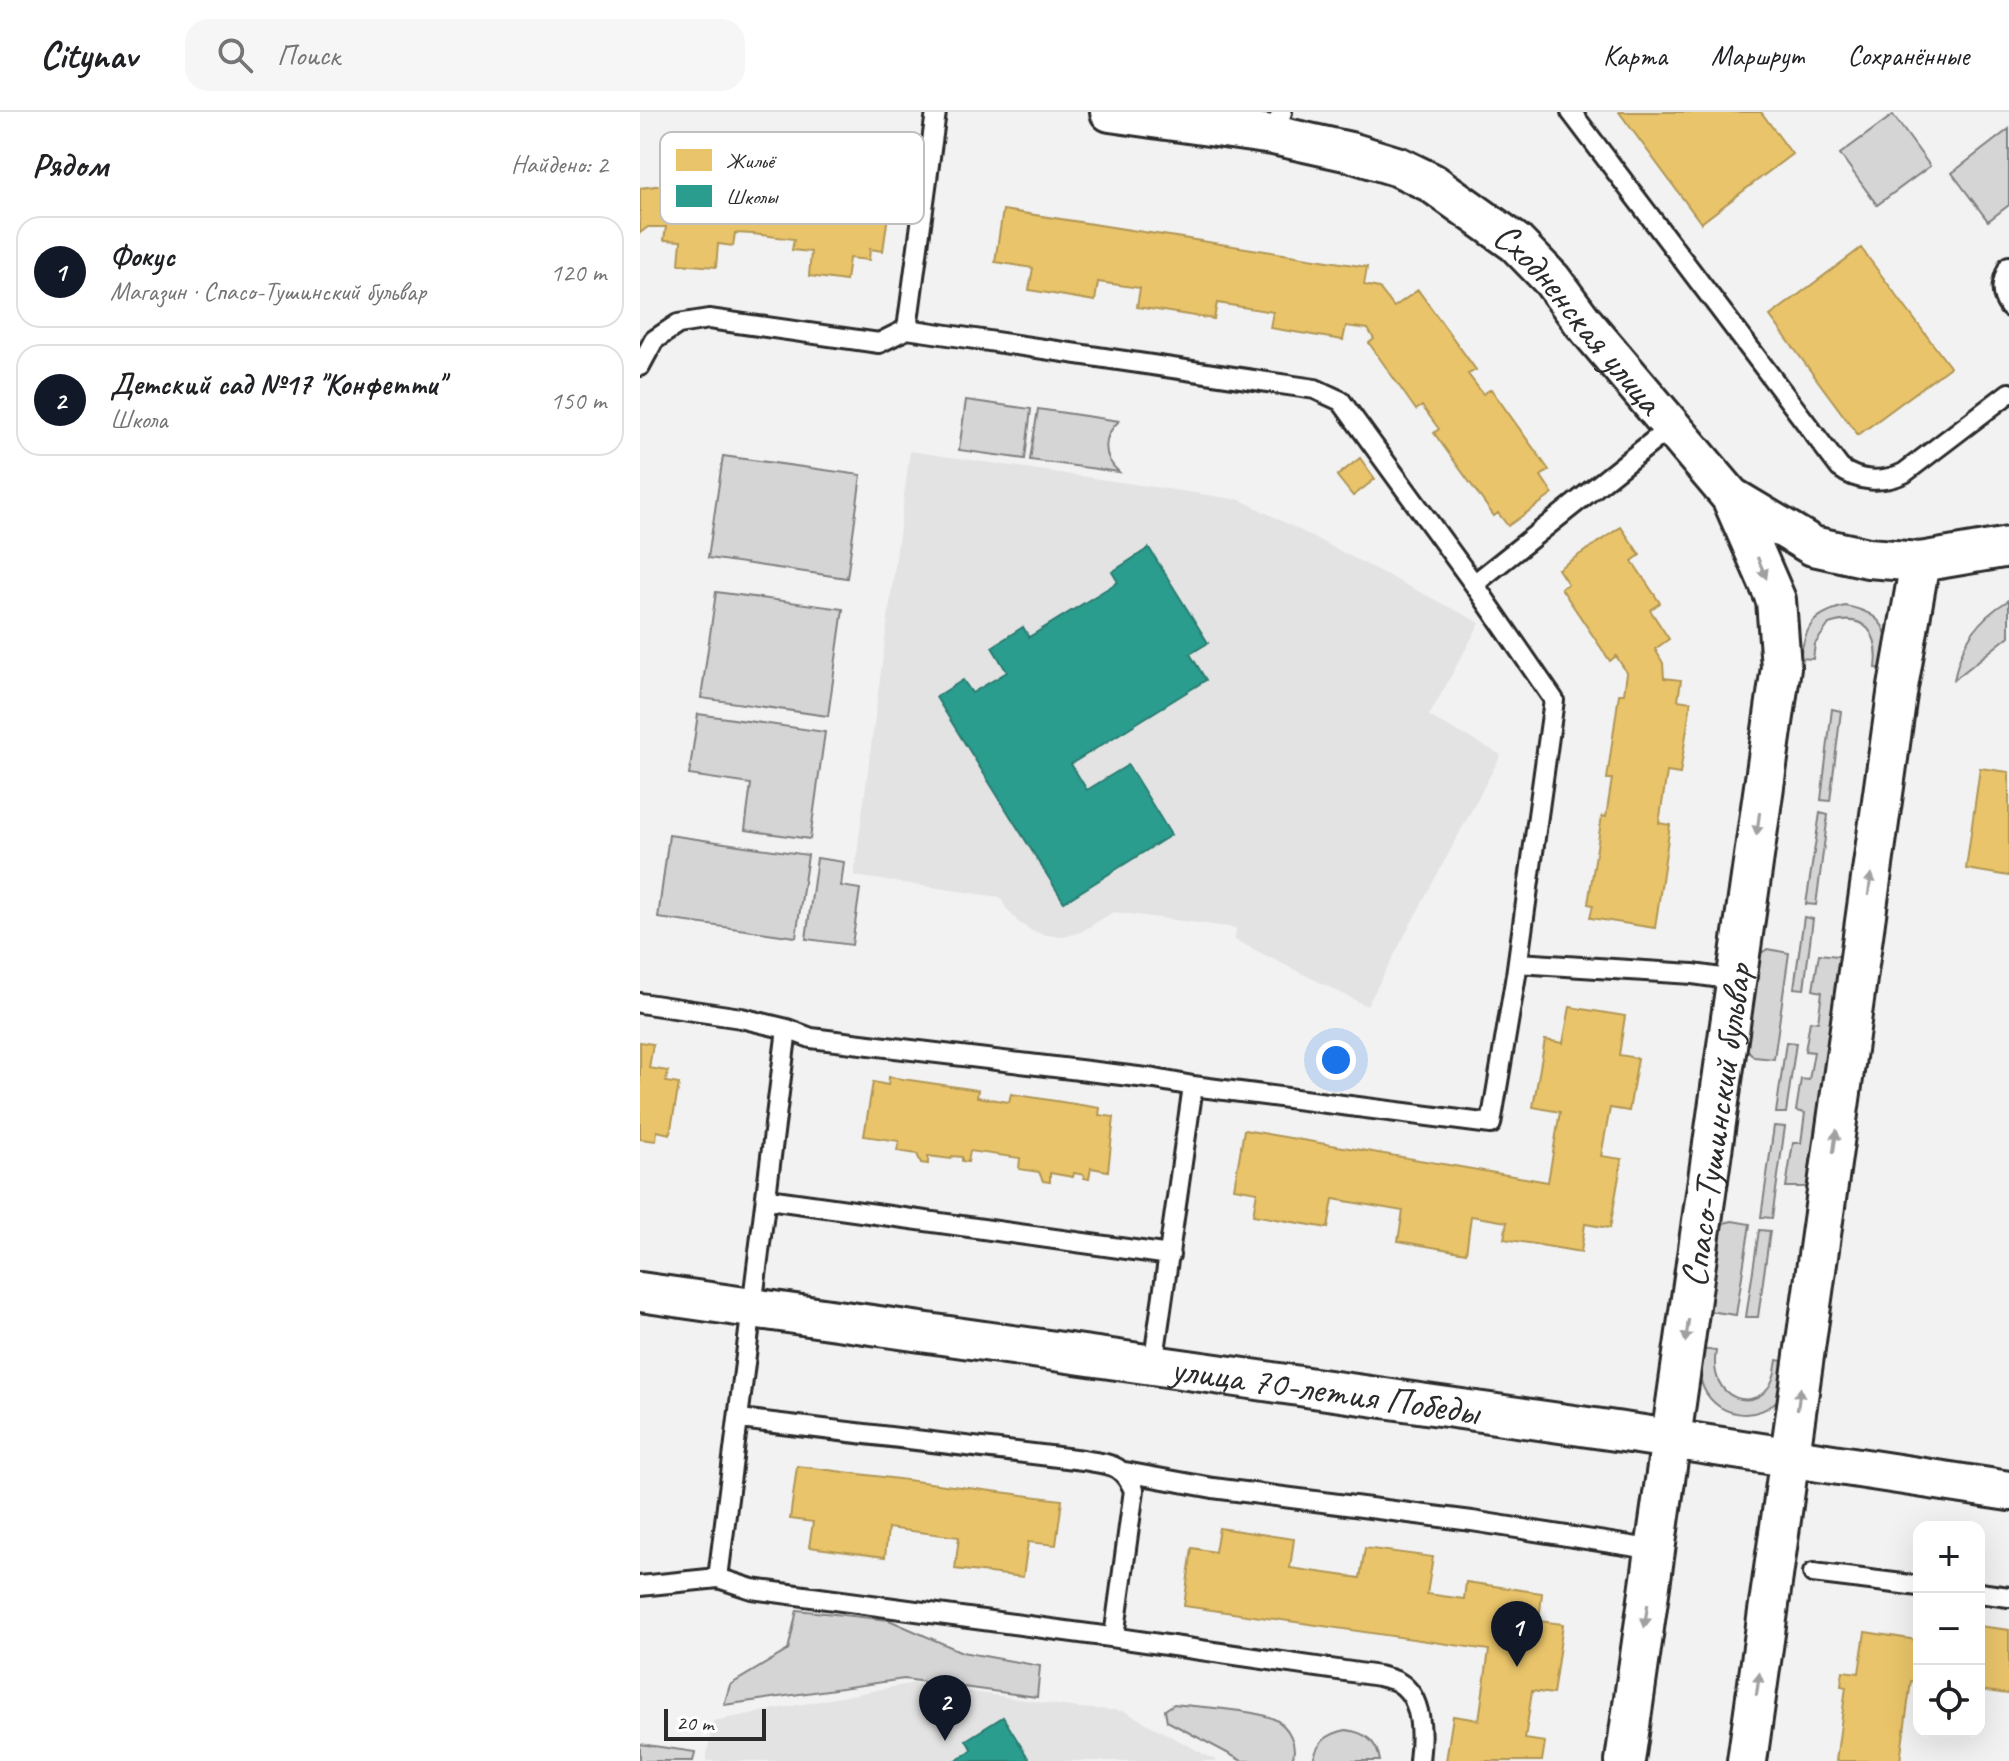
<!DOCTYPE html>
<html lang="ru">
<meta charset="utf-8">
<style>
:root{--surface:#fff;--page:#f6f6f6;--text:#202124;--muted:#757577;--line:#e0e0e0;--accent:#111827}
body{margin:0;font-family:Caveat,sans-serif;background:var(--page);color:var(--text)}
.controls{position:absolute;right:24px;bottom:24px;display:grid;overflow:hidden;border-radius:16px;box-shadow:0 8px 32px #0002}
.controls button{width:72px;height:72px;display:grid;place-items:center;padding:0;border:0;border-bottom:2px solid var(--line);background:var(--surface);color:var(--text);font:40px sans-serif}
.scale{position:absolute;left:24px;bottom:20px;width:102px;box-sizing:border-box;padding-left:8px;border:4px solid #2b2b2b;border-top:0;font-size:22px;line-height:28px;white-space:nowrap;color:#2b2b2b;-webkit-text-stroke:6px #fff;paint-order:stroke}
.you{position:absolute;left:696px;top:948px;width:28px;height:28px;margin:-20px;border:6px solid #fff;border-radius:50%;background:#1a73e8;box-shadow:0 0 0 12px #1a73e833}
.badge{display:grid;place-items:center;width:52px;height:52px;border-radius:50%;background:var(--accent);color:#fff;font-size:26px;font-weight:700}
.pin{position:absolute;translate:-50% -66px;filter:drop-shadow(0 2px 4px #0008)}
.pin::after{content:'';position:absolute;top:42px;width:28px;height:24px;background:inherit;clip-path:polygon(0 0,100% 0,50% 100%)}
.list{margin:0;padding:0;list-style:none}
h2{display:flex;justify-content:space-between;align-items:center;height:104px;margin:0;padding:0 32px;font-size:34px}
h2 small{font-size:26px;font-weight:400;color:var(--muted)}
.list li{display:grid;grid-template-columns:52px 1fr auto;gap:24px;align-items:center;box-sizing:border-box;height:112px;margin:0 16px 16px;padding:0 16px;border:2px solid var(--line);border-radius:24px}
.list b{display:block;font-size:30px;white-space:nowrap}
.list p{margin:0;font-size:26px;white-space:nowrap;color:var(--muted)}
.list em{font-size:26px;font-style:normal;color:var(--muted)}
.icon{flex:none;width:44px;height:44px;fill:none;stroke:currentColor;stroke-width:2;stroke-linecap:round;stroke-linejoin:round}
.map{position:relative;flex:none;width:1369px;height:1649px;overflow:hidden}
header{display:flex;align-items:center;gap:48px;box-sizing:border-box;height:112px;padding:0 40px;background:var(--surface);border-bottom:2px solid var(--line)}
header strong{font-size:38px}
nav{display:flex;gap:44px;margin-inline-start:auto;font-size:28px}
.search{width:560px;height:72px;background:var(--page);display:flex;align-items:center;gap:20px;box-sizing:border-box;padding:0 28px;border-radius:24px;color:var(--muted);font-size:30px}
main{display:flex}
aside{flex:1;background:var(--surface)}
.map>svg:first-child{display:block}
.built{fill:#e3e3e3}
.green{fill:#d5d5d5;stroke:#808080;stroke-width:2}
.homes{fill:#e9c46a;stroke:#b09657;stroke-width:2}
.schools{fill:#2a9d8f;stroke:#2a7b71;stroke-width:2}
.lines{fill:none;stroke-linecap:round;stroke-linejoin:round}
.lane-casing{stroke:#2b2b2b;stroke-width:24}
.street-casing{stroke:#2b2b2b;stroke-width:44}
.lane{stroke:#fff;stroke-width:18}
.street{stroke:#fff;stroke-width:38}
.oneway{fill:#a0a0a0}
.labels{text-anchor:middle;stroke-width:8;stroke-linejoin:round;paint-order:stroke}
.street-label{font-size:38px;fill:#2b2b2b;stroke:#fff}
.key{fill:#fff;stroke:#bfbfbf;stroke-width:2}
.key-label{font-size:22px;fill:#2b2b2b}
</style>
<header>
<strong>Citynav</strong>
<div class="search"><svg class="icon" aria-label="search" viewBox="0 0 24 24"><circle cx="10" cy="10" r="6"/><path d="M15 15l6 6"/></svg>Поиск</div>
<nav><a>Карта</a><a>Маршрут</a><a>Сохранённые</a></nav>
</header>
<main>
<aside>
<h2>Рядом<small>Найдено: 2</small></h2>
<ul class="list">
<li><span class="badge">1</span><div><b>Фокус</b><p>Магазин · Спасо-Тушинский бульвар</p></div><em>120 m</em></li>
<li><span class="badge">2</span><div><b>Детский сад №17 &quot;Конфетти&quot;</b><p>Школа</p></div><em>150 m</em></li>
</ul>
</aside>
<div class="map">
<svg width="1369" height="1649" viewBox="0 0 1369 1649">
<rect width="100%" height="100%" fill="#f2f2f2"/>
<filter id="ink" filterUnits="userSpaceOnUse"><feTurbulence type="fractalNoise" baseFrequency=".0125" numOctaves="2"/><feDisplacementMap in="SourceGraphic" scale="16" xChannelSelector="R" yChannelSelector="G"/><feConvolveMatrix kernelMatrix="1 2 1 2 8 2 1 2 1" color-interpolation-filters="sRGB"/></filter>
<g filter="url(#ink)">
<path class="built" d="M270 339 601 388 840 511 789 604 861 643 727 894 595 828 596 816 473 800 441 820 424 825 406 823 392 819 378 810 366 796 360 785 214 764Z
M274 1571 438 1596 484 1599 577 1649H66L73 1609Z"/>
<path class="green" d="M1253 3 1290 54 1237 93 1200 42Z
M1369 17V93L1348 109 1312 61Z
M326 288 391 297 385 347 319 338Z
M398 297 479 309C462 324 462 345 479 360L390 348Z
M83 344 221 363 207 466 68 446Z
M76 480 203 497 188 604 61 586Z
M1369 488V524L1314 568C1321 531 1337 507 1369 488Z
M1205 494C1246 501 1250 521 1249 557L1236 556C1240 522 1226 500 1189 512L1175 532 1173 547 1160 546C1166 514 1172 502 1205 494Z
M1192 597 1201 599 1190 689 1181 688Z
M58 602 185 620 170 727 105 718 111 672 49 663Z
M1180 701 1188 703 1176 793 1166 792Z
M29 723 168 743 156 825 18 806Z
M177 746 204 750 201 774 220 777 212 833 166 827Z
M1164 805 1173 807 1164 877 1154 876Z
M1128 837 1149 841 1134 947 1114 945 1105 935 1119 847 1121 841Z
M1179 842 1198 844 1203 847 1171 1075H1146L1153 1031H1161L1165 1001 1156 999 1161 967 1169 968 1174 940 1165 939 1170 909 1178 910 1182 880 1173 878Z
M1146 930 1156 931 1146 1001H1136Z
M1134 1014 1145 1015 1132 1106 1121 1105Z
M1092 1109 1110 1112 1096 1203 1068 1199 1079 1118 1084 1111Z
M1119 1118 1130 1119 1118 1205H1106Z
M1062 1237 1076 1239C1067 1290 1119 1303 1133 1267 1135 1262 1136 1254 1137 1248L1151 1251C1148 1260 1147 1274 1142 1282 1121 1314 1071 1306 1061 1269 1058 1260 1061 1247 1062 1237Z
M157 1498 249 1508 322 1540 400 1554 397 1585 264 1567 84 1593 90 1573 148 1538Z
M534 1592C558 1595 615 1598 634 1607 649 1614 658 1633 652 1649H602L527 1609 525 1598Z
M706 1618C725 1620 737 1629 740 1649H673C677 1630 687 1622 706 1618Z
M0 1632 55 1640 53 1649H0Z"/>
<path class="homes" d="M979 0H1121L1152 42 1061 111Z
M34 53 102 59 101 72 162 77 163 67 238 77 237 87 250 89 243 139 230 137 229 148 209 146 206 169 169 164 171 140 152 138 154 127 113 122 95 121 93 134 78 132 76 155 39 152 41 129 24 128 26 115H8L0 121V76L31 72Z
M363 98 727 155 724 173 739 176 754 195 778 178 836 258 828 262 843 282 851 277 909 358 901 364 913 382 868 414 858 401 854 404 794 321 799 317 782 294 776 298 729 231 734 227 728 217 706 214 703 228 630 216 633 200 577 191 574 207 497 195 500 176 458 170 455 189 389 178 393 156 355 150Z
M1221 136 1310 255 1218 323 1130 204Z
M720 346 735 367 713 384 697 364Z
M981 415 1000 443 992 449 1020 491 1010 498 1029 527 1015 537 1023 551 1024 566 1041 568 1038 588 1051 590 1040 662 1027 660 1019 711 1030 713 1015 816 950 806 953 793 948 792 962 704 966 705 972 667H967L979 582H984L987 561 976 544 970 549 921 476 928 472 918 457Z
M1340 656 1369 660V764L1326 757Z
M930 895 985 904 979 943 998 946 989 999 970 996 961 1044 982 1047 970 1116 945 1112 941 1140 864 1127 867 1110 831 1104 826 1141 758 1129 763 1099 693 1087 688 1116 613 1103 617 1080 594 1076 604 1018 908 1070 920 1000 893 995 905 928 923 931Z
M0 930 13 932 9 956 28 959 26 970 39 972 30 1022 17 1019 16 1029 0 1027Z
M249 965 338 978 337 985 369 990 371 982 460 996 459 1003 474 1005 468 1059 451 1056 449 1067 444 1066V1063L434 1061 433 1065 410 1061V1070L403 1069 399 1060 379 1057 380 1046 330 1039 328 1050 322 1049V1045L312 1044 311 1047 288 1044V1052L281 1051 277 1042 257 1039 259 1029 224 1024 233 970 248 973Z
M157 1354 422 1388 416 1433 388 1430 383 1465 315 1457 319 1425 248 1416 245 1445 169 1435 173 1410 150 1407Z
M579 1416 654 1427 650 1456 720 1466 725 1436 793 1445 787 1482 824 1487 826 1470 902 1481 899 1509 923 1512 913 1582 892 1579 885 1627 905 1630 902 1649H806L813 1604 839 1608 849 1538 544 1494 552 1436 575 1440Z
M1279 1510V1570L1271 1569 1260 1649H1196L1206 1575 1201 1574 1203 1559 1219 1561 1225 1520 1277 1528Z
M1339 1514 1369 1518V1582L1339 1578Z"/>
<path class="schools" d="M509 436 568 531 550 542 566 568 431 652 447 678 488 653 531 723 424 790 296 585 323 568 332 581 367 560 352 535 383 515 389 525 478 470 472 460Z
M363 1605 390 1649H315L332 1638 326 1628Z"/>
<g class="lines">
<g class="lane-casing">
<path id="lane" d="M931 0 1200 356C1218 370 1243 371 1264 361L1369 281
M633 23 642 0
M1369 154C1362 169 1359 181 1369 195
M267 217 296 0
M0 254 14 228 38 212 69 207 239 231 267 217 675 277 701 289 834 472 1031 315
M878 851 1053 862 1095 868
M0 891 101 906 147 917 78 1466 112 1477 478 1526 739 1564C745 1566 753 1567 758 1570 784 1585 782 1624 779 1649
M147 917 171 926 515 967 553 974 851 1012 876 863 914 588 834 472
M128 1087 530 1143
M513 1253 553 974
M100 1307 443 1348C471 1353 481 1351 494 1378L474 1525
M485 1360 573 1376 832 1409 1016 1438
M1173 1461 1279 1474
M0 1474 78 1466
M1339 1481 1369 1485"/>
</g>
<g class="street-casing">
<g id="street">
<path id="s1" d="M470 0 633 23 710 40 759 55 792 71 876 131 912 168 943 210 1091 385 1173 434 1228 446 1280 450 1369 435"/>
<path id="s2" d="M0 1180 997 1322 1369 1379"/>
<path id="s3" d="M985 1649 1141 555 1136 488 1091 385"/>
<path d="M1107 1649 1258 575 1280 450"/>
</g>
</g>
<use href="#lane" class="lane"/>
<use href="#street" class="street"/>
</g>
<defs><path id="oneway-solid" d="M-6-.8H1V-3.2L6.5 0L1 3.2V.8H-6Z" transform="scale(2)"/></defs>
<g class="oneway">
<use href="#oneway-solid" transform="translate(1122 456) rotate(67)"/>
<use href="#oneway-solid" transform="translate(1118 712) rotate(98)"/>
<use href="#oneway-solid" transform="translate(1230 772) rotate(-82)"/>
<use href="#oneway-solid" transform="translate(1195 1029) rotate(-82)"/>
<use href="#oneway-solid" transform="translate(1047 1219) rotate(98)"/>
<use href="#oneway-solid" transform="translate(1159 1287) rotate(-82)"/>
<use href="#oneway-solid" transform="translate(1006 1504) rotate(98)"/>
<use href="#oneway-solid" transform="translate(1118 1572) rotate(-82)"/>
</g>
</g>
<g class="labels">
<g class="street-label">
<text dy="13" stroke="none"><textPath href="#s1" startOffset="532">Сходненская улица</textPath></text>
<text dy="13" stroke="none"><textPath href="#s3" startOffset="642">Спасо-Тушинский бульвар</textPath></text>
<text dy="13" stroke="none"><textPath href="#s2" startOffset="692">улица 70-летия Победы</textPath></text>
</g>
</g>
<rect x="20" y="20" width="264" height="92" rx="12" class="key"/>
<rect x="36" y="37" width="36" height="22" fill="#e9c46a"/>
<rect x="36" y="73" width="36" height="22" fill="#2a9d8f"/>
<g class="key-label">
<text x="86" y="56">Жильё</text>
<text x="86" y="92">Школы</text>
</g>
</svg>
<div class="controls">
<button>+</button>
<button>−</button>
<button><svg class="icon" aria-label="locate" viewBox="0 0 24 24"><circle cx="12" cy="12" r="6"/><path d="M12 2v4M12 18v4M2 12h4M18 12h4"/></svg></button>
</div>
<div class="scale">20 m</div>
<div class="you"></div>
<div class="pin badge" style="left:877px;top:1555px">1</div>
<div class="pin badge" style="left:305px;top:1629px">2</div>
</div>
</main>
